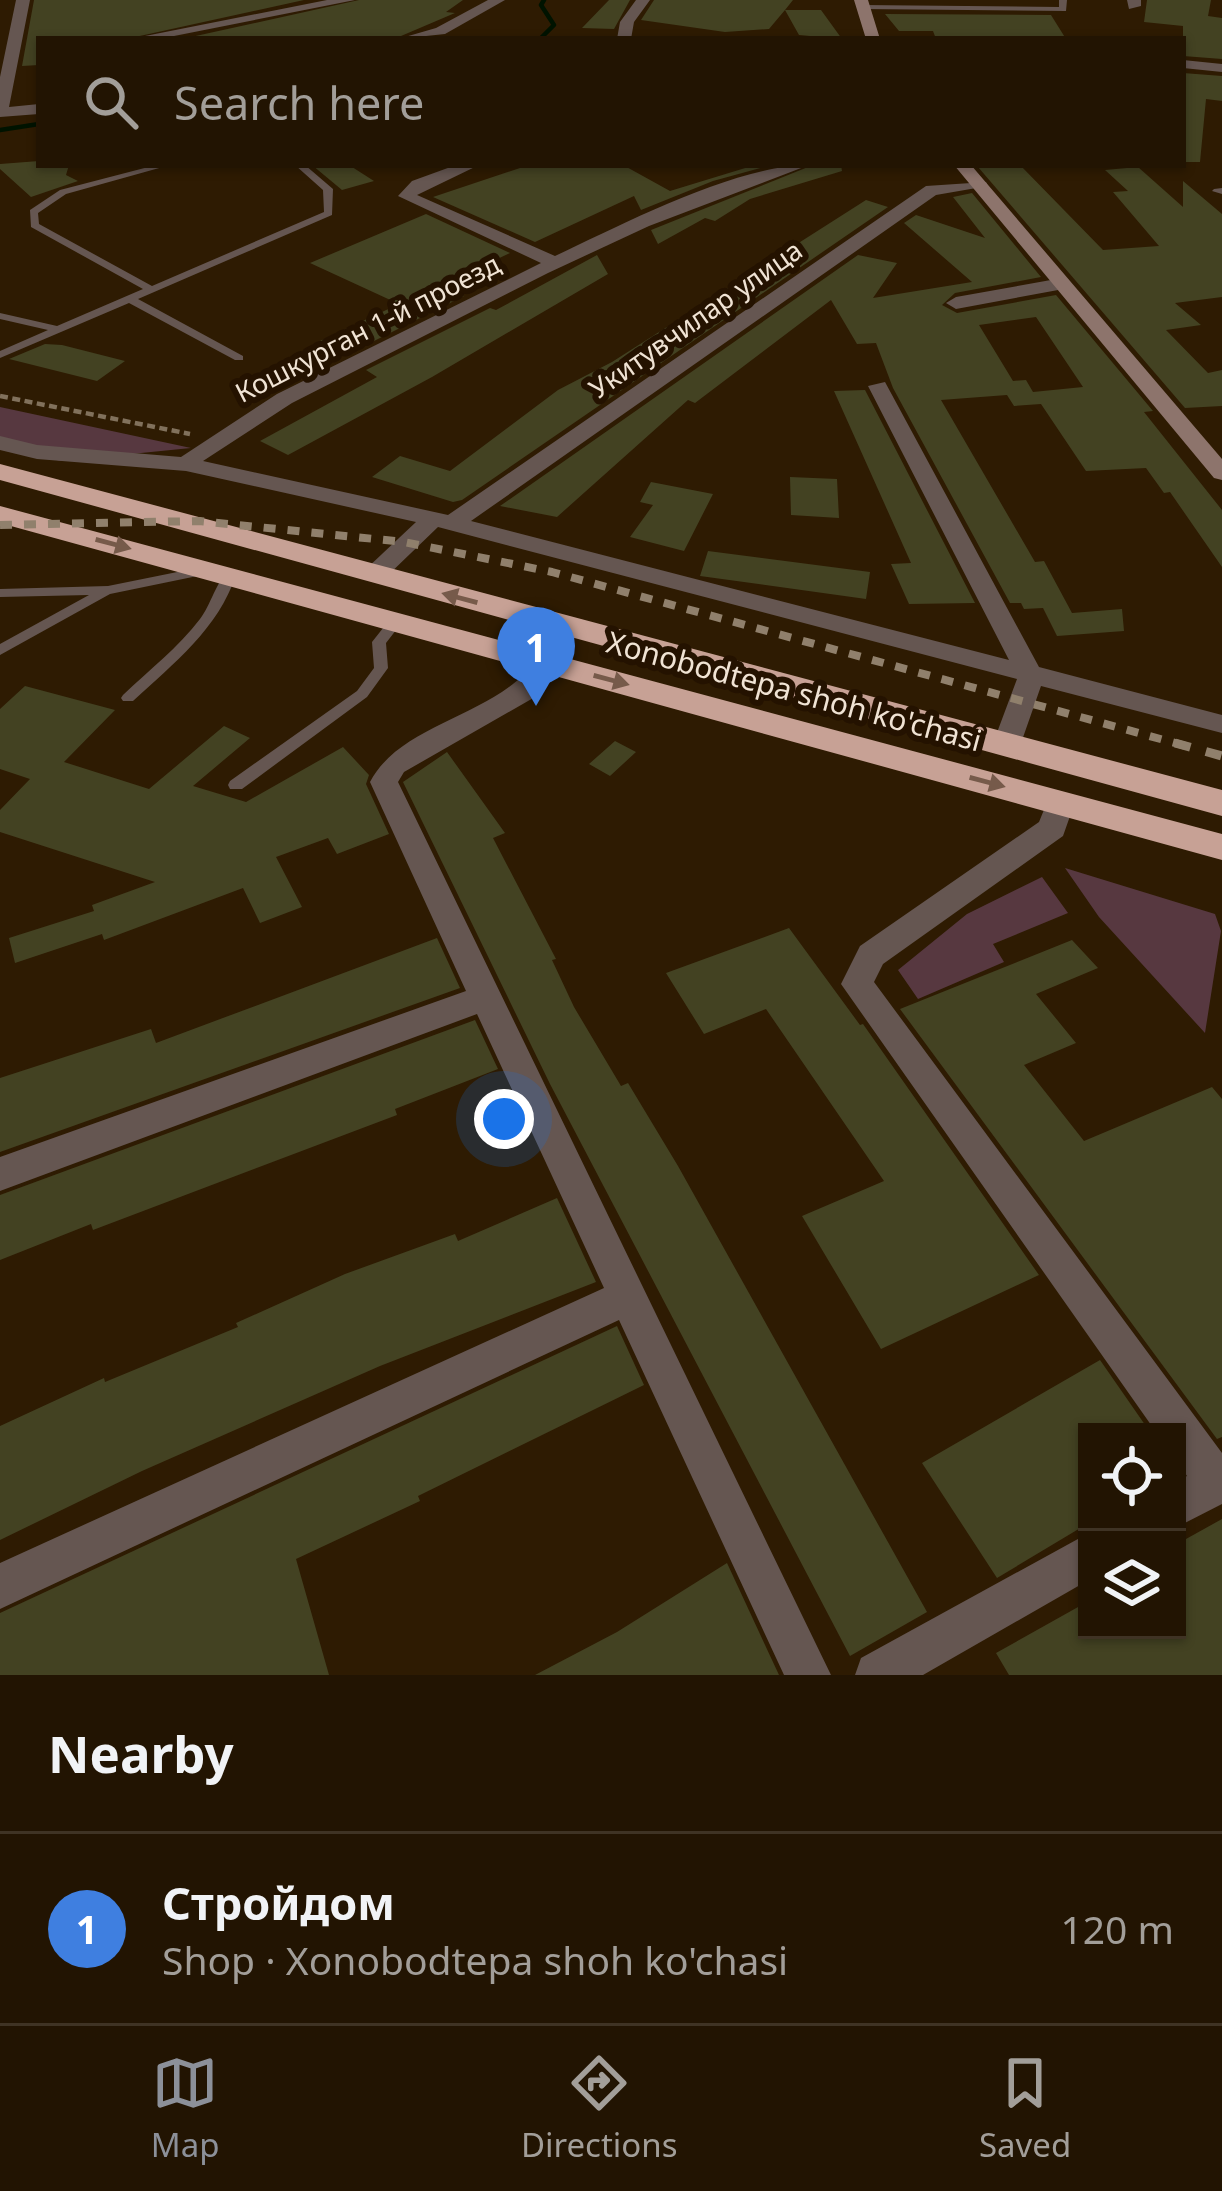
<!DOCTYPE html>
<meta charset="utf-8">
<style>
:root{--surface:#221402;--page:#2a1d0c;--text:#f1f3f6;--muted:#a29e99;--line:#3f3324;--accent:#8c9099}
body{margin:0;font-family:"Noto Sans",sans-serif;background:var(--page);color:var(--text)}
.controls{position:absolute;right:36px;bottom:36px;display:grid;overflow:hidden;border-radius:0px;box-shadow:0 3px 9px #0004}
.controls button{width:108px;height:108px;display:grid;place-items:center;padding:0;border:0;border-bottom:3px solid var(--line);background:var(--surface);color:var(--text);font:60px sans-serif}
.you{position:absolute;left:504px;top:1119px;width:42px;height:42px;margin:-30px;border:9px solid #fff;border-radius:50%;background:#1a73e8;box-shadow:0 0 0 18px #1a73e833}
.badge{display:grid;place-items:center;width:78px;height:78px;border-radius:50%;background:var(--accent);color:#fff;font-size:39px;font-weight:700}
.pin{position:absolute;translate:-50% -99px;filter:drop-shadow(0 3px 6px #0008)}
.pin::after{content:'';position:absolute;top:63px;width:42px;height:36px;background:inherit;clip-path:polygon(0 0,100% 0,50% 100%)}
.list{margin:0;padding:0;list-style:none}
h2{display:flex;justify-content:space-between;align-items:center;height:156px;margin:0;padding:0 48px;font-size:51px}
h2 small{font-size:39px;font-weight:400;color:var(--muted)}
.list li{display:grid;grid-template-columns:78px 1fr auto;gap:36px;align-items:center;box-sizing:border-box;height:192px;padding:0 48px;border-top:3px solid var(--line)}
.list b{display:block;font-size:45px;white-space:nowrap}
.list p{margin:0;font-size:39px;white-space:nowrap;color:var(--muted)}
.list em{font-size:39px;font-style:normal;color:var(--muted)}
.icon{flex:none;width:66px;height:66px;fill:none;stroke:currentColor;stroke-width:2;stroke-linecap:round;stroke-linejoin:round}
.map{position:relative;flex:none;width:1222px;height:1675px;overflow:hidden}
.search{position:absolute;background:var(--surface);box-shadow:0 3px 9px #0004;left:36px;right:36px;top:36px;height:132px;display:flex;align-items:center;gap:30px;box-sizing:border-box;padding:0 42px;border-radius:0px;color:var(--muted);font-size:45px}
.sheet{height:348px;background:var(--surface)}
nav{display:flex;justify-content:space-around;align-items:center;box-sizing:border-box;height:168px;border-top:3px solid var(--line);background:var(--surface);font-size:33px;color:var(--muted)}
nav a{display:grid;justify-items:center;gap:6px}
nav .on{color:var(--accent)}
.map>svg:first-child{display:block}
.green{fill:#573840}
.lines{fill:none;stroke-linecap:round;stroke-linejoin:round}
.stream{stroke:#001300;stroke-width:4.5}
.building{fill:#434222;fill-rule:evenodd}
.path{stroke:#81715c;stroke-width:4.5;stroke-dasharray:8 4.5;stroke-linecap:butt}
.lane{fill:#655651;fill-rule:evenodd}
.street{fill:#655651;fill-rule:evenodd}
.secondary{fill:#8d746c;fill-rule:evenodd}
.highway{fill:#c7a195;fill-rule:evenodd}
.rail-far1{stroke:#90806c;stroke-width:8;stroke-dasharray:12 12;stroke-linecap:butt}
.rail{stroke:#90806c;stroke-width:9;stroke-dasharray:16 16;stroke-linecap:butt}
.oneway{fill:#765a4a}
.labels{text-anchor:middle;stroke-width:12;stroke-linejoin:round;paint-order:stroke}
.far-street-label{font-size:27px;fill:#f0e3d4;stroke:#241200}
.street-label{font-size:30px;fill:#f0e3d4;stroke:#241200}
</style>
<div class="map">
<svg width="1222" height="1675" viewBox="0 0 1222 1675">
<rect width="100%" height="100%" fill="#2e1b02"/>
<path class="green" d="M0 407 191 448 61 461 0 448Z
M1065 868 1215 914 1221 931 1205 1033 1099 917Z
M1042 877 1068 913 993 944 1004 962 918 999 898 970 967 914Z"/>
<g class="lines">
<path class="stream" d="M540 39 554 25 541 5 544 0
M0 130 39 124"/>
</g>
<path class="building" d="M34 0H304L126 39H39V65L22 66Z
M359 0H463L446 12 455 13 394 39H182Z
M609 0H630L614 29 582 28Z
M654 0H793L785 10H821L842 39 799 35 785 10 769 29 725 32 641 20Z
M1147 0H1211L1208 16 1222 18V59L1183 56V26L1144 22Z
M885 14 1051 15 1066 39H936L933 31H899Z
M1183 73 1222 76V101L1206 99 1200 162H1183Z
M39 161V165H69L66 175 78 181 31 197 0 169V164Z
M312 165H349L374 181 342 190Z
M529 165H623L670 191 755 165H771L713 181 641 210 634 196 535 242 433 197Z
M813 165H841L842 171 750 199 715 221 705 218 658 244 651 230Z
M1020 165 1103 250 1159 246 1113 192 1128 191 1105 170 1138 167 1183 207V181L1222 214V297L1175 303 1201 325 1166 330 1208 373 1222 370V406L1185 408 978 167Z
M972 193 1041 277 955 293 942 305 957 313 1056 295 1153 411 1144 412 1222 510V567L1170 492 1164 493 1146 468 1086 471 1041 404 1014 406 1007 395 941 400 1035 562 1044 561 1072 613 1122 609 1124 631 1057 636 1043 608 1024 609 1021 603H1010L893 388 876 343 857 344 831 300 695 403 688 400 557 517 500 506 858 255 897 263 873 298 972 282 904 223 916 215 985 238 953 197ZM1036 317 1083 387 1033 392 1026 380 1013 381 979 325Z
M866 200 888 207 462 500 453 502 372 477 400 456 450 471 558 390 612 362Z
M426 214 510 253 440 286 464 296 344 356 320 341 399 304 310 263Z
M597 255 608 274 432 377 288 455 260 441 377 377 366 370 490 308 496 310Z
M45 344 62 345 125 361 97 381 9 359Z
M865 390 975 603 909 604 891 564 911 563 834 391Z
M790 477 837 479 839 518 791 515Z
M651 482 713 494 684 551 630 537 653 505 640 502Z
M708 551 870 572 866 599 700 576Z
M25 686 115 710 64 762 149 789 224 726 250 738 193 786 246 802 343 747 369 775 366 784 389 834 337 854 328 838 276 857 302 907 260 923 243 888 104 940 102 934 15 963 9 938 94 911 92 905 155 882 0 832V810L30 779 0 769V709Z
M615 741 636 752 610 776 589 764Z
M447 752 505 833 493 838 556 959 552 960 574 1007 621 1086 628 1083 678 1166 927 1612 850 1656 550 1084 403 782Z
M789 928 860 1025 863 1024 1039 1275 881 1349 802 1216 884 1181 766 1009 704 1034 666 973Z
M437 938 460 988 0 1152V1078L151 1029 156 1043Z
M1072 940 1098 968 1036 994 1076 1043 1024 1065 1084 1141 1212 1087 1222 1099V1437L1217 1439 900 1009Z
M475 1020 498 1069 395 1109 397 1115 93 1230 91 1224 0 1260V1195Z
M557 1198 596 1282 380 1366 142 1471 0 1540V1426L104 1378 105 1382 238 1327 236 1323 345 1274 455 1234 458 1241Z
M617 1326 644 1385 418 1496 420 1501 296 1559 329 1675H0V1613Z
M1100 1360 1150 1432H1087V1524L997 1578 922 1463Z
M1222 1519V1675H1009L996 1653 1087 1602V1630H1177V1544Z
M727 1563 779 1675H535L617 1632Z"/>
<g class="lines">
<path class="path" d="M0 396 190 434"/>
<path class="lane" d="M1059 0H1067L1066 11 862 9 858 7 862 5 1059 7Z
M156 165H170L66 194 38 213 39 224 152 286 324 212 323 190 295 165H305L333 189 332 215 138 299 243 356V360H235L129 303 0 358V351L48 330 0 319V313L57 326 143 289 31 227 30 210 60 190Z
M1222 188V194L1212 191 1214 189Z
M207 566 212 567V573L110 594 0 655V644L89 595 0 597V589L108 586Z
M229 571 236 575C218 629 174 663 133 701H123L121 698 123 695C149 670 178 648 200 619 211 605 216 581 229 571Z
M396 617 403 621 386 643 388 668 367 697 242 789H230L228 785 230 781 357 691 374 668 372 642 391 618Z"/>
<path class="street" d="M16 0H30L9 107 39 104V114L0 117V77Z
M327 0H355L159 39H130Z
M488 0H505L445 34 398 39 436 28Z
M636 0H650L634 22 631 39H617L620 22Z
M1127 0H1141V6L1129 9Z
M1183 60 1222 64V72L1183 68Z
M456 165H479L417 195 555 256C623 224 736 165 809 165L649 226 548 273 292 403 203 461 448 515 926 186 986 182 988 186 936 195 471 521 1009 660 868 386 885 382 1039 667 1222 715V733L1041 686 1020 746 1006 756 992 746 1017 679 438 527 383 580H365L362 575 365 570 416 522 186 471 37 459 0 450V436L37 445 181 457 277 394 541 263 398 196 412 181Z
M1062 278 1069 280V288L956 309 946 303 956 297Z
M548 654 561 663 542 693 404 772 398 782 831 1675H784L619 1320 0 1609V1563L604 1288 477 1014 0 1191V1157L466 991 370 782C402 721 498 717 539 657Z
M1060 792 1075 802 1063 836 883 964 874 982 1222 1453V1504L1177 1527V1481L1187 1476 1177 1462V1432H1156L841 984 860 946 1039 822 1050 795Z
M1087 1534V1581L923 1675H855L861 1658Z"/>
<path class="secondary" d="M854 0H868L880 39H866Z
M954 165H971L1222 459V480L1214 478Z"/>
<path class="highway" d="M0 464 1222 790V816L0 480Z
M0 506 1222 834V860L0 523Z"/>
<path class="rail-far1" d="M0 525 199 521 404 542 552 572 1186 746"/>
<path class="rail" d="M1175 743 1222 756"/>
</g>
<defs><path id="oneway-solid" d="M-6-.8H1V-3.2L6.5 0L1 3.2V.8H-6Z" transform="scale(3)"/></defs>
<g class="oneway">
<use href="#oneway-solid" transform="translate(113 544) rotate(15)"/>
<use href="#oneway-solid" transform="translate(460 598) rotate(-165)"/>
<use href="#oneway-solid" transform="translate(611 680) rotate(15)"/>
<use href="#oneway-solid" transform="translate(987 782) rotate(15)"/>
</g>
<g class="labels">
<g class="far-street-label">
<text transform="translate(696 320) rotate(-35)" y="9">Укитувчилар улица</text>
<text transform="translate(368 329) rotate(-27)" y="9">Кошкурган 1-й проезд</text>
</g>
<g class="street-label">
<text transform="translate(794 692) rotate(15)" y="10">Xonobodtepa shoh ko'chasi</text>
</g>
</g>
</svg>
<div class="controls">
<button><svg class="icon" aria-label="locate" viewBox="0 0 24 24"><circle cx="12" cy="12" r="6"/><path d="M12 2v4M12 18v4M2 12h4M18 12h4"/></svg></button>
<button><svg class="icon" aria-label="layers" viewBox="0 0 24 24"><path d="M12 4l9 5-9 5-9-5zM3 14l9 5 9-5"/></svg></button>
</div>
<div class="you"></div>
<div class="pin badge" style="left:536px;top:706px;background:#3f7fe0">1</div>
<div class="search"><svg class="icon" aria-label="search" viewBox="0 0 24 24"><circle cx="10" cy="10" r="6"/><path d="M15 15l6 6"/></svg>Search here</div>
</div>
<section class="sheet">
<h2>Nearby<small></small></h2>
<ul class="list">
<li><span class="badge" style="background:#3f7fe0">1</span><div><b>Стройдом</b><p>Shop · Xonobodtepa shoh ko'chasi</p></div><em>120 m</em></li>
</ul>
</section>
<nav>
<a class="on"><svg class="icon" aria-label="map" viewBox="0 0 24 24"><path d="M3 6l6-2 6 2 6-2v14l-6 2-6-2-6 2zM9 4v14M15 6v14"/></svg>Map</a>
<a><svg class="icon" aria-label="directions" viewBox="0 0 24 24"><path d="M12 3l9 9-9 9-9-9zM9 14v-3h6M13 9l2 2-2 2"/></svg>Directions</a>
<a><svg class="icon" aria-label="saved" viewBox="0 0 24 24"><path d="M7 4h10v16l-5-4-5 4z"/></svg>Saved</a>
</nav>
